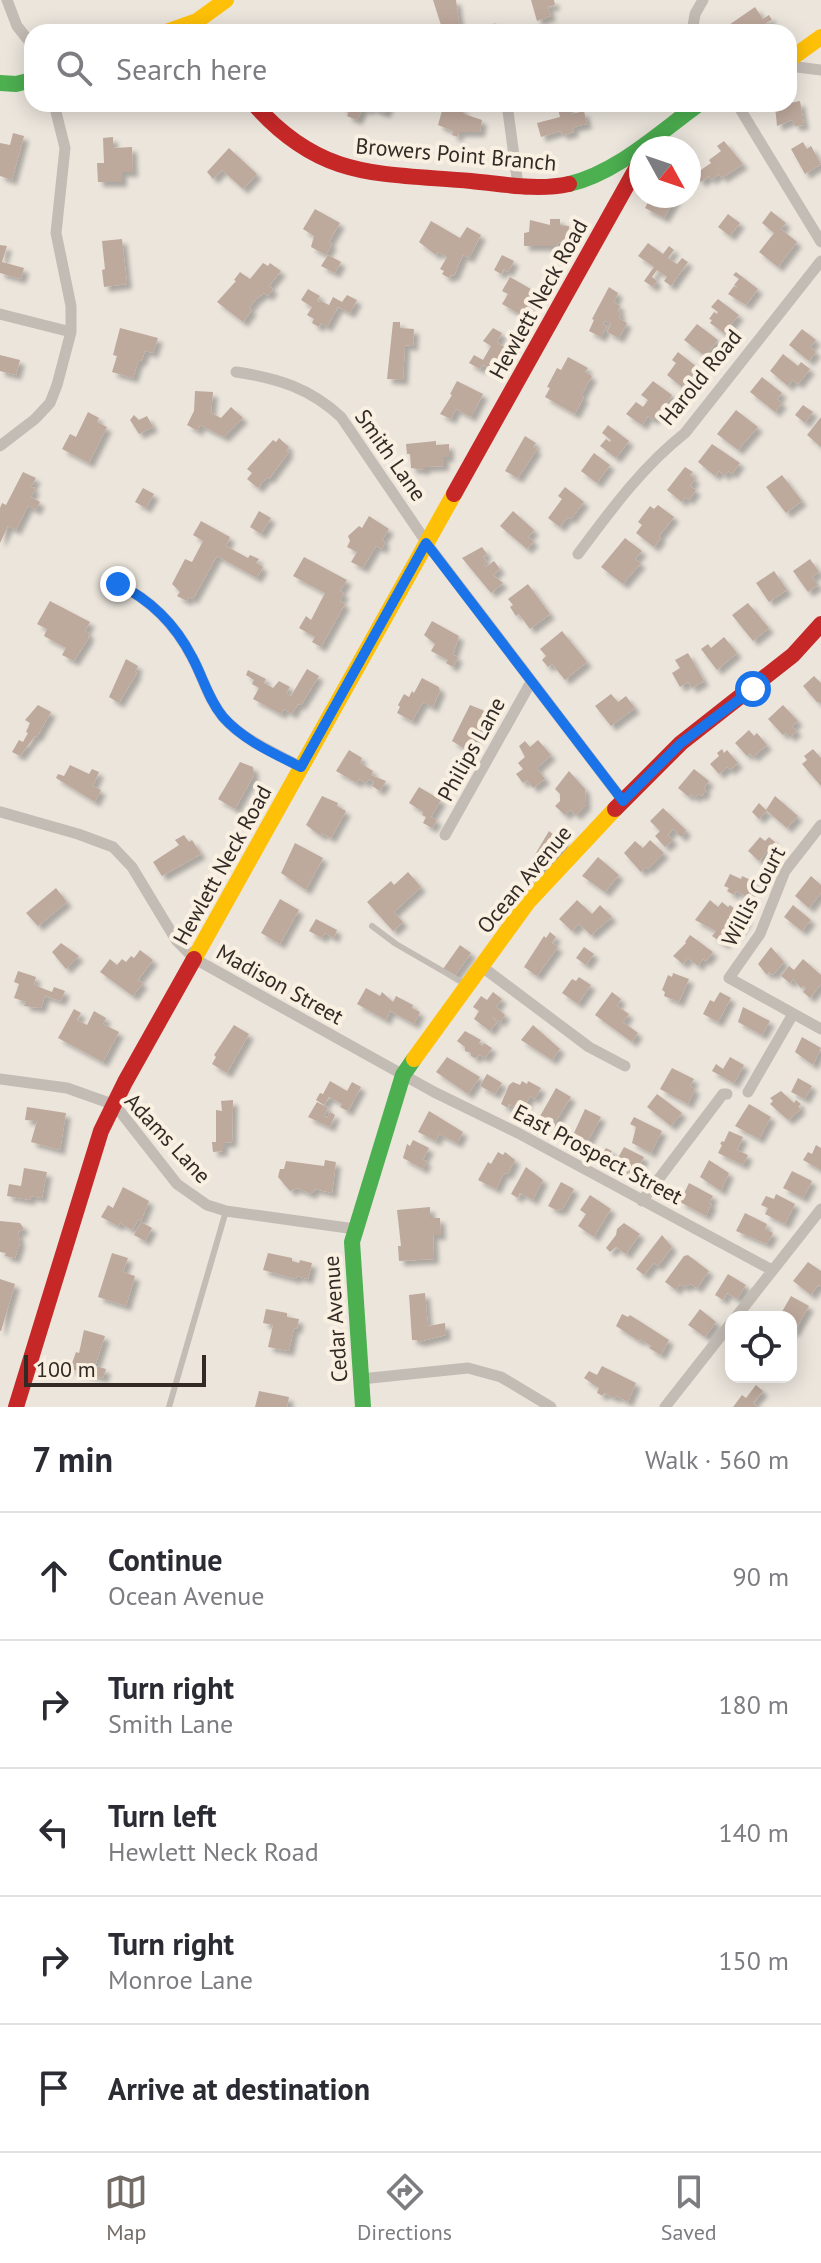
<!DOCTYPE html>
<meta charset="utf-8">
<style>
:root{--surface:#fff;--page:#f2f2f3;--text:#2b2b33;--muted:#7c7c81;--line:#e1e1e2;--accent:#736b65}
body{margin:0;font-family:"PT Sans",sans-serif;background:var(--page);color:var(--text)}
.controls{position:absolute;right:24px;bottom:24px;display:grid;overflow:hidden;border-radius:16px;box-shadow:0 4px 20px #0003}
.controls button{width:72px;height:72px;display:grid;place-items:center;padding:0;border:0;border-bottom:2px solid var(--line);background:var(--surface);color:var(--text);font:40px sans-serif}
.compass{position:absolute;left:629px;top:136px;width:72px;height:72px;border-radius:50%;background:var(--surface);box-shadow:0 4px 20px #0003;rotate:130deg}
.scale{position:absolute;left:24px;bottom:20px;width:182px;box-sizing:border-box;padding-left:8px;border:4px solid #332a25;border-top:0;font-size:22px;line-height:28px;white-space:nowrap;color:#332a25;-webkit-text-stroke:6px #f9f0e2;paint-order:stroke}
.stop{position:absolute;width:24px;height:24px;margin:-18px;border:6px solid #1a73e8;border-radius:50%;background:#fff}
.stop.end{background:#1a73e8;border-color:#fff;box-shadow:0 2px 8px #0008}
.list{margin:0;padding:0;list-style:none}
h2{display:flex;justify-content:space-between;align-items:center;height:104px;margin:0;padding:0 32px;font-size:34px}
h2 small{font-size:26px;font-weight:400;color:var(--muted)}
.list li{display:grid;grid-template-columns:52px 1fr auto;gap:24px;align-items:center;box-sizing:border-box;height:128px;padding:0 32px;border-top:2px solid var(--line)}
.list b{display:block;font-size:30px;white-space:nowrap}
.list p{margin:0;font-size:26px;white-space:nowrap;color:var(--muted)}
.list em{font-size:26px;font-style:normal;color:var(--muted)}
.icon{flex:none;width:44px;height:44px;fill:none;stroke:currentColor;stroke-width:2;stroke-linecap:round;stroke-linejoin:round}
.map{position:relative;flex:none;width:821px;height:1407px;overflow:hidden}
.search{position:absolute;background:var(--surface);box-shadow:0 4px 20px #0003;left:24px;right:24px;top:24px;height:88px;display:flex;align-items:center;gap:20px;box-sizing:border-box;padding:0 28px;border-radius:24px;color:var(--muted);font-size:30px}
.sheet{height:744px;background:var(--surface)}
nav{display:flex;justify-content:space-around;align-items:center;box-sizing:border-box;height:112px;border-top:2px solid var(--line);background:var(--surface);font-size:22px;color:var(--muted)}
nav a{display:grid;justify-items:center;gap:4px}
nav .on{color:var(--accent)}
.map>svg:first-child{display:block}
.building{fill:#bea99d;filter:url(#shadow)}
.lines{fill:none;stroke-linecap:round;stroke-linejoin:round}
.lane{stroke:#c3bcb5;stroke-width:6}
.street{stroke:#c3bcb5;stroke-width:11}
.fast{stroke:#4caf50;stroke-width:16}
.slow{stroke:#ffc107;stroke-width:16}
.jam{stroke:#c62828;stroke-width:16}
.route{stroke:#1a73e8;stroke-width:10}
.labels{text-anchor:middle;stroke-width:8;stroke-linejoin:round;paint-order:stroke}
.street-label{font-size:22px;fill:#332a25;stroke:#f9f0e2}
</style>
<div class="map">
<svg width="821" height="1407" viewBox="0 0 821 1407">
<defs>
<filter id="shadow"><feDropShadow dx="5" dy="5" stdDeviation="2" flood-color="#0004"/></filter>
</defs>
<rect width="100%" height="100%" fill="#ebe5dc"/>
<path class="building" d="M433 0H456L460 30 437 32V27L441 25Z
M531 0H554L555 5 548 7 551 16 537 21Z
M755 7 763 19 769 15 772 20 766 23 772 32H729L726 27Z
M800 101 804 125 795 126 792 120 777 126 775 106Z
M343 104H389L385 113 370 107 369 110 363 108 357 120 347 116 349 111 342 108Z
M442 104 462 108 464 114 482 120 480 132H459L458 137 452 135 453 131 438 125 443 107Z
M557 104H569L571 114 584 111 587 124 573 127 574 132 563 135 560 131 541 137 537 123 560 117Z
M13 133 24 136 12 180 0 176V143L10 145Z
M113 137V148L132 147 133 172H122V182H98L97 163H104L103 138Z
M724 141 743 164 722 178 719 174 711 180 709 176 701 182 695 174 711 163 709 160 721 151 717 146Z
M803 142 807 149 811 146 821 164 805 174 791 149Z
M229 148 257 174 243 189 222 170 213 179 207 172Z
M651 196H677L664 218 645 208Z
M315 209 340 223 329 242 332 244 326 255 311 247 314 236 303 229Z
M771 211 786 223 781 229 797 242 778 267 759 252 774 233 762 223Z
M728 214 740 223 730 236 718 227Z
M550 219H560V225L569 226 568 243 558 242 557 246H524V233L529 232 530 220 550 225Z
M431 221 460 238 467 227 481 235 469 258 463 255 454 276 451 275 449 278 442 274 444 271 440 269 447 257 438 252 436 255 419 242Z
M122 239 127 284 104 287 102 270 105 269 102 241Z
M648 243 663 254 669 246 674 250 668 258 677 264 682 258 688 262 671 286 664 281 667 277 657 270 652 277 657 281 653 287 644 281 654 267 638 256Z
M0 245 7 246 2 262 24 268 21 279 0 273Z
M328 255 341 262 335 273 321 266Z
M502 255 514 261 508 272 504 269 501 274 494 270Z
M263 263 268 266 270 263 281 271 269 286 273 289 268 296 264 293 256 299 249 308 252 310 243 322 217 302 236 281 234 280 240 272 250 279Z
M736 272 758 289 746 305 728 294 734 286 738 288 734 285 739 279 733 275Z
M510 277 536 292 523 316 502 304 508 294 502 291Z
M609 287 618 293 614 302 620 306 618 311 621 313 619 318 627 323 619 338 607 332 611 324 605 321 603 324 607 326 601 337 589 331 594 320 592 319Z
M308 289 320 296 317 301 319 302 321 301 329 305 333 297 342 302 347 295 357 300 350 313 338 307 327 327 321 323 319 327 312 323 314 319 307 315 312 307 301 300Z
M718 299 739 315 724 333 710 323 712 320 709 319 714 312 717 314 718 312 711 307Z
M393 322H400V328L414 329 413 346 405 345 403 380 387 379Z
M697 324 718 340 705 356 684 340Z
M120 328 158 338 153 353 145 351 142 360 138 362 133 378 112 372 117 356 113 355Z
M493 328 502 333 497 342 508 350 496 373 483 365 480 369 469 363 474 355 483 360 491 346 483 341Z
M802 329 816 340 810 347 816 352 809 361 789 345Z
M678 352 697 367 682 387 667 375 676 363 672 360Z
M783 354 798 366 801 362 810 369 798 384 793 380 788 386 770 371Z
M0 355 20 360 16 375 0 371Z
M568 357 588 368 585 372 592 376 581 396 584 397 575 414 545 397 550 388 547 387 557 368 561 370Z
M762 377 782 393 777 399 782 403 775 412 750 392Z
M457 381 483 394 471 417 456 409 451 419 440 414 452 395 450 394Z
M653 381 672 395 660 415 658 413 653 420 648 416 642 425 626 414 636 402 643 407 648 400 641 395Z
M195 391 213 392 211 413 221 418 231 407 243 418 224 437 200 425 198 431 187 425 194 411Z
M803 405 813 412 805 423 795 415Z
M736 410 758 427 738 450 717 434Z
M88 412 99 418 97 422 107 427 89 463 62 449 70 434 76 437Z
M134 415 139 420 147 416 153 427 139 434 130 420Z
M821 417V447L807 435Z
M608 425 629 441 616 458 600 446 606 439 610 442 611 440 602 433Z
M525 436 536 443 533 447 537 449 518 478 505 471Z
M279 438 289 447 286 451 289 452 269 479 267 477 258 488 247 479 252 473 247 469 273 440 276 442Z
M436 441V445L449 444V457H444V466L425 467V470L411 468 410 454H407L406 444Z
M712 444 740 463 732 474 728 471 725 476 719 471 715 476 698 462Z
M594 453 610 465 597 483 581 471Z
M685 467 693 472 690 475 695 479 690 486 696 490 689 500 685 497 682 502 667 490Z
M23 472 36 478 31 487 35 488 31 497 40 502 36 510 28 506 16 530 8 526 0 543V508L2 503 6 505Z
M782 475 802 501 786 513 766 487Z
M565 487 584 502 571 519 568 517 560 527 548 518 562 499 558 496Z
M143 488 154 494 146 508 135 502Z
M658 505 674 517 659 536 661 538 654 547 636 533 642 525 638 522 650 506 654 509Z
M259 511 271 518 261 534 250 527Z
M513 511 534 530 528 537 534 541 527 549 500 526Z
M369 516 389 529 382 540 385 542 382 549 376 546 363 568 351 562 357 552 347 547 350 541 348 536 359 526 362 528Z
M201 521 230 537 226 546 248 558 250 555 259 559 256 563 263 567 257 578 217 556 193 599 189 597 187 601 177 596 180 592 172 584 185 559 192 562 203 541 193 535Z
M625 538 642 551 635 559 641 563 623 584 601 567Z
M482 547 487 554 483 557 487 562 484 565 486 567 494 561 500 569 493 575 503 583 491 593 462 558Z
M304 557 347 580 340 591 344 593 340 601 345 604 321 647 312 642 315 637 299 628 306 616 311 620 325 593 293 576Z
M810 559 819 572 812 577 818 585 808 592 793 571Z
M774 571 787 590 769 602 756 583Z
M528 584 550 614 530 629 519 614 516 616 510 607 513 605 508 599Z
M50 601 90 622 85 631 89 633 88 639 74 661 62 655 66 648 44 636 47 629 37 624Z
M748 603 769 628 753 641 732 615Z
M432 621 459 636 453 655 458 657 453 667 446 663 448 660 431 651 435 644 424 635Z
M562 631 587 662 565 680 552 664 548 667 542 660 546 656 540 649Z
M724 637 737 653 717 670 701 649 708 644 711 648Z
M688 653 704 681 692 688 688 682 680 687 672 673 680 668 675 660Z
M126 659 138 666 135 672 137 673 119 703 109 697Z
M307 669 319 676 301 705 298 704 292 714 284 709 281 714 253 699 259 688 252 684 254 680 246 675 248 670 266 679 264 683 273 688 279 681 290 687 286 693 291 696Z
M814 676 821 683V702H817L803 686Z
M422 678 439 687 440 691 433 707 423 702 412 721 397 713 400 707 398 705 404 694 409 697 412 691 414 693Z
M611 694 618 702 626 696 635 708 611 726 595 706Z
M38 705 51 712 37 737 35 736 20 756 12 752 19 740 23 742 28 733 26 732 30 723 25 720Z
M470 705 490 713 467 750 452 741Z
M783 705 798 721 792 726 797 731 790 737 786 732 783 735 768 719Z
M749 730 754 736 757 733 767 745 753 757 750 753 747 756 735 743Z
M538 740 551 755 537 768 545 779 533 788 527 780 523 783 516 774 523 769 518 763 525 757 519 746 525 741 530 747Z
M722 749 724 753 727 750 738 763 730 770 727 767 719 774 710 764 719 756 717 753Z
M813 749 821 758V786L802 764 807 760 804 756Z
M349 750 362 758 360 763 373 771 371 775 386 781 380 791 372 786 374 782 369 779 366 783 359 779 357 783 336 771Z
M240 762 253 767 254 775 235 809 218 799Z
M70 765 89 774 92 769 99 772 93 786 101 790 95 802 56 778 58 774 64 776Z
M694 769 709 781 704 788 706 790 702 796 699 794 695 798 691 794 689 797 678 788Z
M569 771 585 789 586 805 576 815 570 810 565 815 555 806 560 801V794L555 789Z
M419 787 441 800 431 817 437 820 432 828 423 823 426 817 422 815 423 812 409 803Z
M322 796 338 803 337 806 346 811 331 838 322 833 321 836 306 825Z
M775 796 798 816 787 828 767 811 759 819 752 812 759 803 766 810Z
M663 808 686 830 683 836H680L673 829 668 835 673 840 665 847 655 836 660 831 650 821Z
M549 831 555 836 557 834 566 844 554 860 552 858 547 863 545 862 534 881 523 872 536 860 533 858Z
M184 835 189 842 192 840 201 854 162 876 153 862 179 845 175 840Z
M760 837 765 841 769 837 775 842 759 861 748 851Z
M650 840 664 853 648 869 646 867 641 872 624 853 635 841 643 848Z
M295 843 323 858 306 890 281 873Z
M598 857 619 875 605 892 582 876Z
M408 872 421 887 394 912 403 922 393 931 367 902 391 881 394 885Z
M730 874 741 879 742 876 755 882 747 897 736 891 734 895 727 891 729 888 724 886Z
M811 876 821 885V893L809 908 795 896Z
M56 888 67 902 38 926 26 913Z
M280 899 299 910 280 944 261 933Z
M577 900 592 914 600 905 612 917 591 935 579 924 572 931 559 919Z
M710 900 718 907 722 902 728 907 730 905 747 919 734 937 731 935 724 944 712 936 716 931 695 920Z
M793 905 811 920 802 931 784 917Z
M316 919 337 930 334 938 325 933 322 938 309 931Z
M550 932 556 937 552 943 558 947 537 976 524 967 544 936 546 938Z
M690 935 713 952 706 961 703 959 698 966 688 958 683 964 673 956 686 943 685 942Z
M61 943 79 956 66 969 52 952Z
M460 945 471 953 454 977 443 969Z
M584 947 594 954 586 965 576 958Z
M771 947 784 962 773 975 769 972 767 975 758 964Z
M140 950 153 960 138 980 143 983 133 996 100 972 110 959 117 965 122 959 126 962 131 956 134 958Z
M803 959 821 975V984L810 998 803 992 806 988 803 986 801 988 793 979 790 983 781 976 789 966 794 970Z
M18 971 36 977 34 984 39 987 52 992 54 987 65 991 61 1001 45 996 41 1008 24 1006 26 1002 14 998 19 984 14 982Z
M673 973 689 979 679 1002 664 996 665 992 662 990 668 975 672 977Z
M579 977 591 985 578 1004 562 993 572 979 576 981Z
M366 988 380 996 382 992 393 1002 396 996 413 1005 412 1008 420 1012 414 1024 390 1011 386 1020 357 1004Z
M493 992 502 999 496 1007 505 1015 500 1022 491 1016 497 1022 490 1031 474 1019 479 1011 473 1007 481 996 487 1000Z
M612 992 621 999 617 1006 629 1014 623 1022 638 1033 632 1042 595 1015Z
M720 992 731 998 718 1022 703 1014 710 1000 714 1002Z
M743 1007 770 1021 762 1035 738 1022Z
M74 1009 81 1013 77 1020 87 1025 94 1011 106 1018 103 1024 119 1032 103 1062 58 1038Z
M234 1025 249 1034 227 1073 212 1064 216 1057 214 1055Z
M533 1025 560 1049 552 1060 521 1040Z
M465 1031 481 1040 479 1043 482 1046 484 1043 492 1048 485 1058 480 1055 475 1058 471 1056V1053L465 1051V1047L457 1041Z
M802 1037 821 1048 813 1065 795 1052Z
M447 1057 480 1077 468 1094 436 1072Z
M730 1057 744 1065 734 1083 712 1071 716 1064 723 1069Z
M672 1068 694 1079 690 1086 695 1089 688 1104 660 1089Z
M487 1074 502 1083 495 1094 480 1086Z
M798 1078 812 1086 805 1099 791 1092Z
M330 1081 347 1091 352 1082 361 1087 348 1111 340 1107 342 1104 329 1097 324 1105 316 1100 320 1093 323 1094Z
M522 1081 527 1084 528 1081 541 1088 535 1099 530 1096 522 1111 509 1104 508 1108 501 1104 509 1085 513 1082 520 1085Z
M556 1088 571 1097 553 1126 539 1118Z
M781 1091 794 1103 796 1100 801 1104 798 1107 801 1109 788 1120 770 1104 773 1101 770 1098Z
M657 1094 682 1113 671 1126 647 1107Z
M233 1100 232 1142 223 1143V1151L213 1152 212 1142H216V1110L222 1111 221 1101Z
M317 1102 328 1108 324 1116 327 1118 330 1112 335 1115 330 1127 308 1117Z
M749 1104 771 1117 759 1139 735 1126Z
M27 1107 66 1113 60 1150 31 1142 37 1121 25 1120Z
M585 1109 601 1117 588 1141 574 1133Z
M429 1111 463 1132 457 1143 439 1134 436 1141 418 1132Z
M634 1117 662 1131 651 1153 632 1143 636 1127 630 1124Z
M729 1131 743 1137 737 1150 748 1155 743 1165 718 1153 722 1145 720 1144 722 1141 724 1142Z
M413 1140 429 1148 423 1160 427 1161 423 1169 403 1158 407 1144 410 1146Z
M816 1145 821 1148V1170L803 1160 808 1152 812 1154Z
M624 1147 644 1157 636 1172 630 1169 628 1173 600 1158 606 1148 612 1151 610 1154 618 1158Z
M498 1152 503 1155 505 1152 515 1160 508 1174 504 1173 496 1189 478 1180 488 1162 491 1164Z
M325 1160 336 1162 332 1193 315 1189 311 1194 297 1188 290 1191 278 1177 280 1169H284L286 1161 324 1166Z
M709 1160 729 1173 721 1191 700 1177Z
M526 1167 543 1180 533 1200 520 1193 518 1198 511 1194Z
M24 1168 47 1172 42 1198 31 1196 30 1200 7 1196 9 1184 21 1186Z
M792 1171 812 1181 803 1198 783 1188Z
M561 1182 574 1189 562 1210 559 1209 558 1211 548 1206Z
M689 1183 713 1196 709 1203 712 1204 706 1216 680 1202Z
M123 1187 149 1201 141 1221 139 1219 132 1230 120 1223 118 1226 101 1217 108 1205 113 1208Z
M776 1194 795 1204 785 1224 765 1214 768 1208 761 1205 766 1196 774 1199Z
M590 1195 611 1209 594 1237 578 1226 586 1214 580 1210Z
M430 1207V1218H440L441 1235H433L434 1259 399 1261 398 1246H401L397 1210Z
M745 1213 767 1224 765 1229 773 1233 767 1244 736 1231Z
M0 1221 20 1223 24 1229 18 1232 20 1243 15 1258 5 1256 6 1253 0 1252Z
M141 1222 152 1228 145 1241 134 1235Z
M624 1223 640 1234 626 1254 616 1247 610 1252 606 1248 616 1235 617 1229Z
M662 1235 672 1247 658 1266 654 1263 644 1275 636 1269Z
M112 1253 128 1258 123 1272 135 1276 126 1306 98 1297Z
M268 1253 292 1258V1261L299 1263 300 1260 312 1263 308 1279 297 1276 296 1279 263 1270Z
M688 1255 709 1271 697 1288 691 1284 684 1287 680 1284 676 1290 665 1282 684 1256Z
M808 1262 821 1271V1287L818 1285 811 1295 793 1281Z
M728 1274 746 1285 737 1299 727 1293 723 1300 715 1295Z
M0 1279 15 1284 1 1331H0Z
M425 1293 428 1326 445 1323 446 1335 418 1342V1340H412L409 1295Z
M791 1296 809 1306 794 1332 791 1331V1317H779Z
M266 1309 287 1313V1317L299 1319 297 1329 294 1328 289 1351 268 1347 273 1325 263 1323Z
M700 1309 716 1322 705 1337 688 1325Z
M622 1314 628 1317 630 1315 669 1340 661 1355 649 1348 651 1346 640 1339 639 1341 616 1326Z
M84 1330 105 1336 95 1366 106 1369 103 1378 70 1369 76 1352 79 1353Z
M602 1366 636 1383 628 1402 617 1396 615 1398 604 1393 603 1396 597 1393 599 1388 584 1378 589 1371 597 1375Z
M756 1385 763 1391 753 1403 758 1407H733L742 1395 746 1398Z
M259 1391 289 1397 287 1407H255Z"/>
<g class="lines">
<path class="lane" d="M372 926 396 944 467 985
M169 1407 226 1211"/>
<path class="street" d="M7 0 17 26 32 45
M495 29 496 32
M692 32 695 14 703 0
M789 66 821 70
M507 104 518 185
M737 104 821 242
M0 314 71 332
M236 372C277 378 310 388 341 417L431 549 623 801
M0 446 35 419 50 403 57 385 71 332V306L56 233 65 148 54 104
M578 554C611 510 641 468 685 433L821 261
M118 584C151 600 175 624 192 657 203 677 208 699 223 717 243 740 275 753 301 767
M1 812 78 834 113 847 132 867 176 940 195 959 434 1092 518 1133 772 1270
M821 825 785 871 760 934 729 978 821 1029
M445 835 531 682
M481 966 589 1047 625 1066
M0 1079 67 1088 115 1105 177 1184 207 1205 226 1211 355 1229
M748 1092 793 1014
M642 1201 723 1094H727
M736 1317 821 1209
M361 1379 468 1368 501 1377 551 1407
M665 1407 731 1323"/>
<path class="fast" d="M0 83 16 84 32 80
M569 184C617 173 660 132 699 104
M363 1407 352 1242 403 1075 414 1059"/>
<path class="slow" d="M166 32 197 21 226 0
M789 60 821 37
M194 959 454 494
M414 1059 528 902 615 809"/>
<path class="jam" d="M254 104C321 180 378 173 471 181 503 184 537 191 569 184
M454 494 641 160
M615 809 681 743 793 655 821 624
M16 1407 101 1131 125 1082 194 959"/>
</g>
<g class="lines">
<path class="route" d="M118 584C151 600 175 624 192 657 203 677 208 699 223 717 243 740 275 754 301 767L426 543 623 801 681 743 753 689"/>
</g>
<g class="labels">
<g class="street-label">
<text transform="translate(456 154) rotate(5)" y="8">Browers Point Branch</text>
<text transform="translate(538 299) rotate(-61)" y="8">Hewlett Neck Road</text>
<text transform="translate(700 377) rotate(-51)" y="8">Harold Road</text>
<text transform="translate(391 455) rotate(55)" y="8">Smith Lane</text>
<text transform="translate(471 749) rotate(-61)" y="8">Philips Lane</text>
<text transform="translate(222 865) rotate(-61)" y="8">Hewlett Neck Road</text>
<text transform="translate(524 879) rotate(-50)" y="8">Ocean Avenue</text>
<text transform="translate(753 896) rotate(-62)" y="8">Willis Court</text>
<text transform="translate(280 984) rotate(29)" y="8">Madison Street</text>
<text transform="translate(168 1138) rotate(47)" y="8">Adams Lane</text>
<text transform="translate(598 1154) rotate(28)" y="8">East Prospect Street</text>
<text transform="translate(335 1319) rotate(-94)" y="8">Cedar Avenue</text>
</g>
</g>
</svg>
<div class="controls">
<button><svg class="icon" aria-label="locate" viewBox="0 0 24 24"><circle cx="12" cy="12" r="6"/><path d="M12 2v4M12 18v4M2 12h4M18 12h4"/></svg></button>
</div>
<svg class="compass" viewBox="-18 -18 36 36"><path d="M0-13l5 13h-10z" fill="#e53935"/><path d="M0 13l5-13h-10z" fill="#7c7c81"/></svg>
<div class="scale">100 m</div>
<div class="stop" style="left:753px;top:689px"></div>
<div class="stop end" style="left:118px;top:584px"></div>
<div class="search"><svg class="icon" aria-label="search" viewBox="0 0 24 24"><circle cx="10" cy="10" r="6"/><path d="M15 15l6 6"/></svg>Search here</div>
</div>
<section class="sheet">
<h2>7 min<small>Walk · 560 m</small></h2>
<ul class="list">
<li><svg class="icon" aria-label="ahead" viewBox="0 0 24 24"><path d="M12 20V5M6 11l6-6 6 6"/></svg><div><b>Continue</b><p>Ocean Avenue</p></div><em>90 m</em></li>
<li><svg class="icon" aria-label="right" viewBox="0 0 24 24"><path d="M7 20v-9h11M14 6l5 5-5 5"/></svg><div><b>Turn right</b><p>Smith Lane</p></div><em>180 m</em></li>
<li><svg class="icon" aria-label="left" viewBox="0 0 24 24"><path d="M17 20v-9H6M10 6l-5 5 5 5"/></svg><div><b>Turn left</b><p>Hewlett Neck Road</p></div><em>140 m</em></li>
<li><svg class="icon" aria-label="right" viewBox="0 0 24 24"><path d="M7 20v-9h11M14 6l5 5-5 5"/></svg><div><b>Turn right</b><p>Monroe Lane</p></div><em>150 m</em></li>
<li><svg class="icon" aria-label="arrive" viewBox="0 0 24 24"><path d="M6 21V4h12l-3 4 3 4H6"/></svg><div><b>Arrive at destination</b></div></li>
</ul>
</section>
<nav>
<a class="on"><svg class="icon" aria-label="map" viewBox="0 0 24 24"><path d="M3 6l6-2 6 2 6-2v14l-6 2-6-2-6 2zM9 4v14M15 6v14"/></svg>Map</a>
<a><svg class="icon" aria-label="directions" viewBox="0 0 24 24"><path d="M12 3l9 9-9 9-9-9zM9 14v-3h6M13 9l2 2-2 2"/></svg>Directions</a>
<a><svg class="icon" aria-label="saved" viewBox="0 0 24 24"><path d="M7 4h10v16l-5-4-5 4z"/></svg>Saved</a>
</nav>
